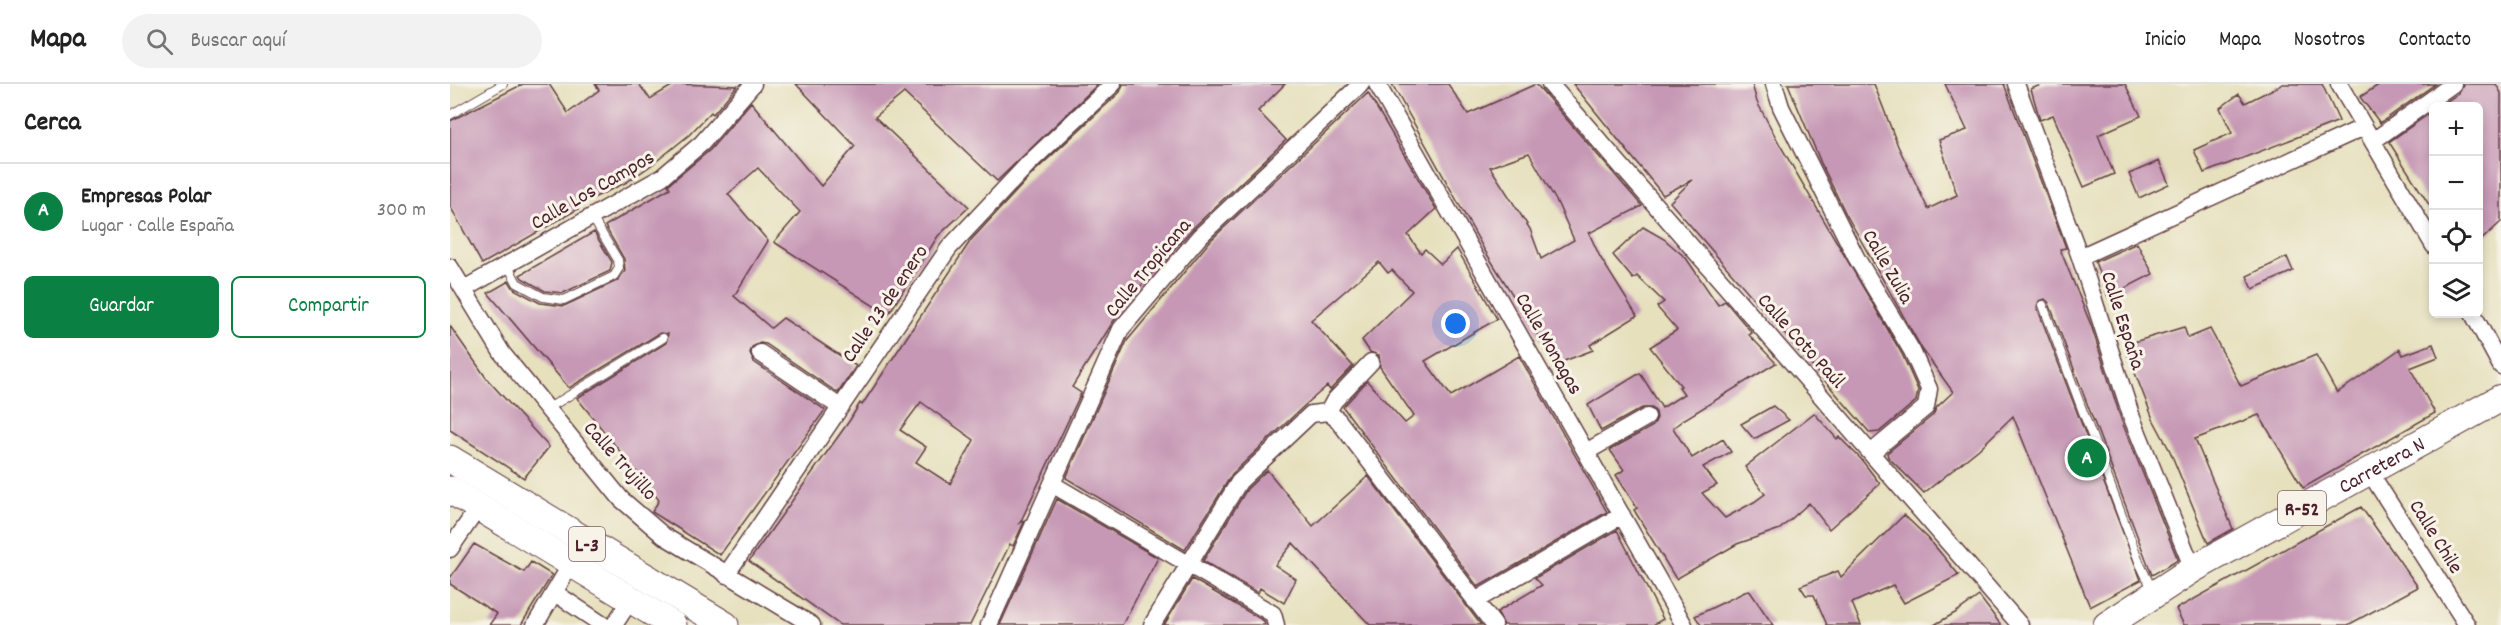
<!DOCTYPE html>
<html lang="es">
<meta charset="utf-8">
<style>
:root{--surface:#fff;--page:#f2f2f2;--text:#222;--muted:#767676;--line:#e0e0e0;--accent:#0b8043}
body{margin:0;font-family:Dekko,sans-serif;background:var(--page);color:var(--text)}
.controls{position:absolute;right:18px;top:18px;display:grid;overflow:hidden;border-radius:9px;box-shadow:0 3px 9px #0003}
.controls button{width:54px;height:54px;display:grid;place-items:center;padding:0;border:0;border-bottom:2px solid var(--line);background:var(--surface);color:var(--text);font:30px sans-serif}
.you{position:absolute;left:1006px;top:240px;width:21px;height:21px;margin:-15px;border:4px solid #fff;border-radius:50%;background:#1a73e8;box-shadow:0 0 0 9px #1a73e833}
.badge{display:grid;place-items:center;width:39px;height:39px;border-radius:50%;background:var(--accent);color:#fff;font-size:20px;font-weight:700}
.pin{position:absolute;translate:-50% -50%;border:3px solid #fff;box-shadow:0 2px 6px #0006}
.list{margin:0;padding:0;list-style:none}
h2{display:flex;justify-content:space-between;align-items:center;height:78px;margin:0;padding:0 24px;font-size:26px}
h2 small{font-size:20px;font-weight:400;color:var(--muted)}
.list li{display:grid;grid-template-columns:39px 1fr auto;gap:18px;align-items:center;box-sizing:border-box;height:96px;padding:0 24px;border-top:2px solid var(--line)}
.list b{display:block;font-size:22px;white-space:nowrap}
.list p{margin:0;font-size:20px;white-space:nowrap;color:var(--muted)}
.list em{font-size:20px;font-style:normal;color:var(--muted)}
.actions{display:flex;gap:12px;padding:18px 24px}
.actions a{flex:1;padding:14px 0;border:2px solid var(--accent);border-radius:9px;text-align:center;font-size:21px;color:var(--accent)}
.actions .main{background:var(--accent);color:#fff}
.icon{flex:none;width:33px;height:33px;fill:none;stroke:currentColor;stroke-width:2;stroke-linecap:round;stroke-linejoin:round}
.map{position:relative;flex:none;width:2051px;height:541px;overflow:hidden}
header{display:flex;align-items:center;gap:36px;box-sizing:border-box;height:84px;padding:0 30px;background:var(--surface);border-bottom:2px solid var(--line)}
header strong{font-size:28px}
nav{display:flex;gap:33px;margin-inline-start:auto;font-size:21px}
.search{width:420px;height:54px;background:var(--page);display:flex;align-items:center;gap:15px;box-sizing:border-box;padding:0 21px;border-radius:33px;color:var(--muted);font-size:22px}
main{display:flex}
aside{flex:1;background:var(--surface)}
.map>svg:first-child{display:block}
.building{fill:#c698b5;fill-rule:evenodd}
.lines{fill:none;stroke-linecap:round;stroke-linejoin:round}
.service-casing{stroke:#613c41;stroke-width:10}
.minor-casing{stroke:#613c41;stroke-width:19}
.primary-casing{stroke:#613c41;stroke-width:29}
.service{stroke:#fff;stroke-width:8}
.minor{stroke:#fff;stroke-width:16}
.primary{stroke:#fff;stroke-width:27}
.labels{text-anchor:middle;stroke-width:6;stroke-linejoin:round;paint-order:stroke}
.shield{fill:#f7f3e8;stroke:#7e5f64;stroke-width:1.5}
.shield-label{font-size:20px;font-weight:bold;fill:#4a1f2b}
.street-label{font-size:21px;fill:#4a1f2b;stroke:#f7f3e8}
</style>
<header>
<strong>Mapa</strong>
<div class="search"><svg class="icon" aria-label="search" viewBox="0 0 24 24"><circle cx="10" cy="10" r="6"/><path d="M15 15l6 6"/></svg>Buscar aquí</div>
<nav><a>Inicio</a><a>Mapa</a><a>Nosotros</a><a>Contacto</a></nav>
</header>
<main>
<aside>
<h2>Cerca<small></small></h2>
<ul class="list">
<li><span class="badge">A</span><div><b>Empresas Polar</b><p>Lugar · Calle España</p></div><em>300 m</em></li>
</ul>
<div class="actions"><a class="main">Guardar</a><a>Compartir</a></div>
</aside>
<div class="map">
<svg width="2051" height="541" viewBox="0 0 2051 541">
<rect width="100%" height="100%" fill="#f7f3e8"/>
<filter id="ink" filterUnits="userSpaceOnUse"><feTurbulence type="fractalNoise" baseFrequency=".0167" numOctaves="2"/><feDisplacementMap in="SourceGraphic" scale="12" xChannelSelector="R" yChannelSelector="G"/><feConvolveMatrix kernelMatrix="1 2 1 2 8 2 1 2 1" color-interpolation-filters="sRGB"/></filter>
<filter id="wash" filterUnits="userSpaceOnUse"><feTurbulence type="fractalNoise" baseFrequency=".008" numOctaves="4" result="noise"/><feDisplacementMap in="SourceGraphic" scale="24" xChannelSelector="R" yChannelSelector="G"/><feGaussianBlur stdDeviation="1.35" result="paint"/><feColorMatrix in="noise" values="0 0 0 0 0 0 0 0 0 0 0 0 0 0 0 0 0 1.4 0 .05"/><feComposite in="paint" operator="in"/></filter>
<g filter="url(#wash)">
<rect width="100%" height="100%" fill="#e6e0bd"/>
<g id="blocks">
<path class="building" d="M73 0H99L118 29 149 6 145 0H189L200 15 225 0 287 2 263 30 261 28 239 51 203 80 177 98 126 122 128 125 32 180 0 122V37Z
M346 0H648L547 97 454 9 425 33 519 123 488 152 438 231 324 158 350 128 308 84 278 110 318 157 284 212 321 244 333 234 406 282 388 309 316 260 310 259 302 263 300 269 304 278 375 326 270 471 202 428 209 416 127 314 216 259 218 250 210 249 119 304 38 209 59 197 64 205 90 219 114 222 167 197 175 187 174 175 155 142 220 104 218 101 260 66 301 18 371 102 405 62Z
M673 0H835L808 27 836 56 743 144 679 215 663 238 622 303 631 309 570 439 575 436 563 462 560 460 520 541H390L299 477 400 336 410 319 412 321 521 156 585 87 670 8ZM471 318 524 356 500 400 466 378 476 363 450 346Z
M942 0H998L1018 30 1086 0 1192 122 1139 149 1150 173 1187 232 1140 261 1143 266 1106 280 1035 167ZM1079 69 1108 120 1124 156 1091 175 1080 145 1040 83Z
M1123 0H1302L1307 18 1330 61 1452 270 1468 306 1466 317 1429 348 1420 349 1220 118 1242 96 1213 111Z
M1338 0H1424L1448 62 1478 125 1507 111 1489 56 1517 46 1495 0H1554L1616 164 1610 165 1641 241 1672 338 1728 476 1702 491 1599 219 1595 215 1589 217 1587 223 1691 496 1640 523 1563 332 1529 365 1474 409 1438 373 1437 369 1483 331 1487 323 1503 308 1472 265 1396 130 1371 79Z
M1593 0H1675L1691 32 1648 51 1664 90 1634 103 1603 31 1590 36 1581 5Z
M1833 0H1872L1889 37 1754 89 1744 66 1782 49 1770 24 1789 10 1795 19Z
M1930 0H1985L1930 39 1910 13Z
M2013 0H2046L2051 9V138L2028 159V22H1990L2009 9Z
M918 9 986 125 958 151 971 169 975 165 991 180 1007 165 1047 235 975 277 1001 312 1069 272 1157 428 1028 503 893 323 917 297 955 339 964 332 930 283 929 271 920 268 912 256 962 207 942 186 938 189 929 178 861 236 903 282 880 306 877 302 854 322 782 390 735 466 616 394 677 257 761 156Z
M1983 27V127L1939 58Z
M1709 77 1719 100 1689 114 1679 90Z
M1193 143 1214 155 1236 174 1268 221 1275 217 1302 249 1299 251 1326 279 1233 336 1223 344 1242 374 1273 355 1281 368 1253 383 1267 401 1252 409 1275 434 1304 418 1315 410 1295 383 1364 329 1387 355 1389 353 1411 375 1430 400 1379 445 1359 419 1330 445 1287 460 1226 495 1184 426 1187 424 1166 391 1174 386 1160 366 1203 342 1207 334 1206 328 1202 324H1192L1151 347 1138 321 1190 289 1212 324 1234 310 1229 303 1231 302 1200 263 1227 246 1207 223 1214 218 1187 192 1183 195 1163 171Z
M144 148 162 178 160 187 113 209 95 207 72 194 70 191Z
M1687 159 1703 190 1658 213 1645 178Z
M1837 173 1843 187 1803 205 1797 192Z
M0 242 37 295 99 363 74 394 0 346Z
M1734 243 1738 254 1760 245 1791 302 1866 271 1887 309 1950 265 1953 271 1983 260 1988 273 1960 284 1985 329 1853 404 1809 331 1745 355 1783 445 1758 459 1720 367 1703 335 1674 261Z
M1323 322 1339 336 1304 355 1291 340Z
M817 386 863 442 918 392 1031 541H920L843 459 825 481 846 495 834 519 810 504 808 509 753 477 797 405Z
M607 415 708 474 672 541H550Z
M1911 423 1968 503 1898 541H1734L1726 525Z
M1454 431 1478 454 1509 491 1454 519 1443 501 1402 519 1411 541H1377L1364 511H1356L1350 502 1388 487 1391 493Z
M1167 446 1213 535 1203 541H1054L1047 528 1092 501 1085 494Z
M24 460 74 488 81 478 102 491 71 541H39L47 530 0 500V494Z
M742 495 814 537 815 541H714Z
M1299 506 1323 541H1251L1245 532Z
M1529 512 1551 541H1484L1505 529Z"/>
</g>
</g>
<g filter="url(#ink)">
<use href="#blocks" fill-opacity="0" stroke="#613c41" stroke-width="1.5"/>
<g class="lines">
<g class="service-casing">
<path id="service" d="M0 31 53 0
M57 180 67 199 93 213 114 216 164 192 169 184 168 176 142 133
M1593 221 1690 480 1703 507
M97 325 213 254"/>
</g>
<g class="minor-casing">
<path id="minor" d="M927 0 1234 541
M1100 0 1570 541
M1324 0 1331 23 1406 173 1462 267 1479 305 1476 323 1422 368
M1566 0 1630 173 1682 334 1743 485
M1889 0 1984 162
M1923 57 2003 0
M1630 173 1914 43
M0 183 52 269 171 415 214 452 362 541
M14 205 212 93 252 59 303 0
M2023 230 2051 282
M310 269 390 323
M878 328 884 317 921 278
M1136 368 1197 333
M1919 387 2017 541
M602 400 823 530 826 541
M0 465 28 424
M276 491 499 164 578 80 663 0
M105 509 153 541
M1025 517 1172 431
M85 541 121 480
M164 541 181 515
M539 541 671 245 750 152 911 0
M702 541 789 398 861 330 878 328 888 336 1044 541"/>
</g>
<g class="primary-casing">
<g id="primary">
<path d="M0 375 275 541"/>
<path d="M0 406 223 541"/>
<path id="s1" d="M1657 541 1743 485 2051 314"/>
</g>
</g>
<use href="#service" class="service"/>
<use href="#minor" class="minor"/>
<use href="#primary" class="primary"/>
</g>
</g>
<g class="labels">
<g class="shield">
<rect x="1828" y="407" width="48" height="34" rx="4.5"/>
<rect x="119" y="443" width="36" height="34" rx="4.5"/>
</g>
<g class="shield-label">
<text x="1852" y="431">R-52</text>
<text x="137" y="467">L-3</text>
</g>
<g class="street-label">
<text transform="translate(142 105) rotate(-30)" y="7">Calle Los Campos</text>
<text transform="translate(1439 182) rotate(60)" y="7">Calle Zulia</text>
<text transform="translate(697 183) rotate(-50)" y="7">Calle Tropicana</text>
<text transform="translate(434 219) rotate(-56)" y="7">Calle 23 de enero</text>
<text transform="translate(1674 236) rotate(72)" y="7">Calle España</text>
<text transform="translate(1352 256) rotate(48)" y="7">Calle Coto Paúl</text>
<text transform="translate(1100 259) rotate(60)" y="7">Calle Monagas</text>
<text transform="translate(171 376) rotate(48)" y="7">Calle Trujillo</text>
<text dy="7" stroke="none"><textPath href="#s1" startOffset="318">Carretera N</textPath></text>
<text transform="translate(1987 452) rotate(58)" y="7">Calle Chile</text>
</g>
</g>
</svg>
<div class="controls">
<button>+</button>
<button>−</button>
<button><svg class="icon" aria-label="locate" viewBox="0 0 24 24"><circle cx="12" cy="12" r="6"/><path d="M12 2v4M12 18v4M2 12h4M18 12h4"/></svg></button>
<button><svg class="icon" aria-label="layers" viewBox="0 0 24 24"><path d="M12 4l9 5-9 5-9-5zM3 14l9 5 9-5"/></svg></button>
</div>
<div class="you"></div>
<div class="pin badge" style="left:1637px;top:374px">A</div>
</div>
</main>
